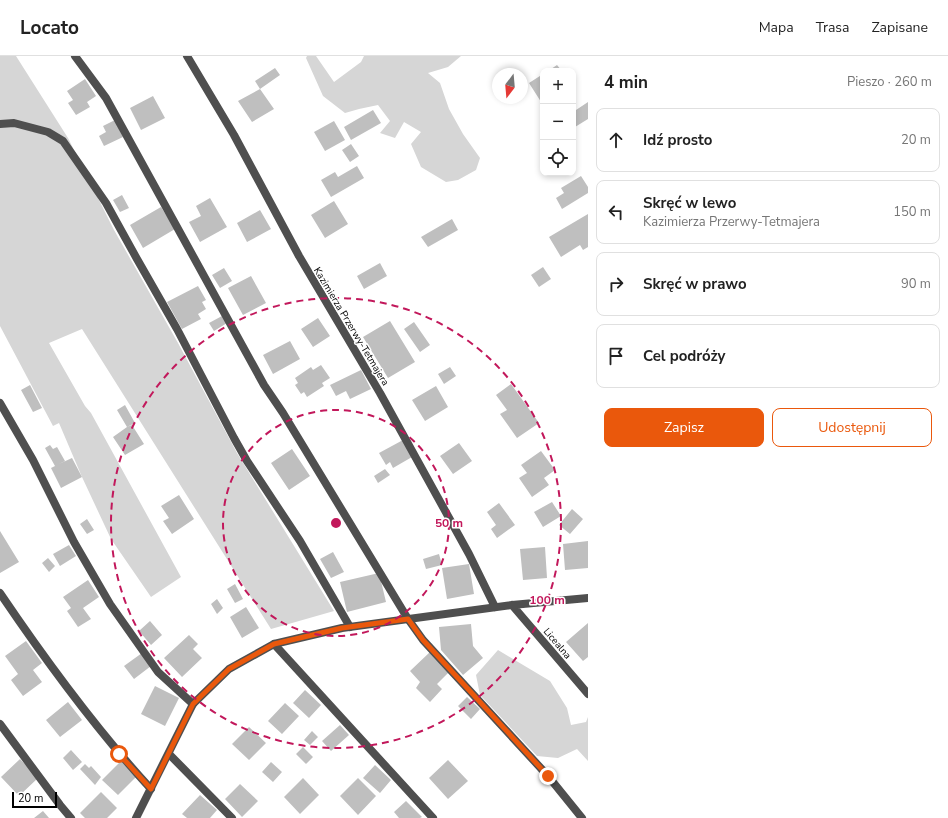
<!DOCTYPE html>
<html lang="pl">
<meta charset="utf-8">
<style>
:root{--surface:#fff;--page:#f2f2f2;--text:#222;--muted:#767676;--line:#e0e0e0;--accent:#ea580c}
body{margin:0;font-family:"Nunito Sans",sans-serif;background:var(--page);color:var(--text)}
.controls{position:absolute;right:12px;top:12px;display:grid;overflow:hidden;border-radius:8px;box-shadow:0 2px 6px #0003}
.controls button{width:36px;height:36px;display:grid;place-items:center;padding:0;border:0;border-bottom:1px solid var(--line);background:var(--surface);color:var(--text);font:20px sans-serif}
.compass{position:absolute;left:492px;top:12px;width:36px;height:36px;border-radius:50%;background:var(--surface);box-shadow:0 2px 6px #0003;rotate:196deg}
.scale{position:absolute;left:12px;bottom:10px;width:45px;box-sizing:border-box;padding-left:4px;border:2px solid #000;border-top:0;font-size:11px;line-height:14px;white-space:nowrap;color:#000;-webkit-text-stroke:3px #fff;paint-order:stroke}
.stop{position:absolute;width:12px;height:12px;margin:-9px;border:3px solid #ea580c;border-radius:50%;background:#fff}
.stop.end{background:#ea580c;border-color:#fff;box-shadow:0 1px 4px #0008}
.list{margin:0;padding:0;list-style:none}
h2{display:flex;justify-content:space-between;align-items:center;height:52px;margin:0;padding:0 16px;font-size:17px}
h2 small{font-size:13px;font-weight:400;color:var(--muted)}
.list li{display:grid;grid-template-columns:26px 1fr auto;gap:12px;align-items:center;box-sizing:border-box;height:64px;margin:0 8px 8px;padding:0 8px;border:1px solid var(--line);border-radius:8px}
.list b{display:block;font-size:15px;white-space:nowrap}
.list p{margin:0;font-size:13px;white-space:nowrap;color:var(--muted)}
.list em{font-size:13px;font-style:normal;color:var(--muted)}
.actions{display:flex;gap:8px;padding:12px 16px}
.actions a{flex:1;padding:9px 0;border:1px solid var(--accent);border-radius:8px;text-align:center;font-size:14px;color:var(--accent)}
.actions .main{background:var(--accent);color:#fff}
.icon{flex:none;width:22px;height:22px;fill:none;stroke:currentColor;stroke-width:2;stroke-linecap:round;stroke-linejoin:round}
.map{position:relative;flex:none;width:588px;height:762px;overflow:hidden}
header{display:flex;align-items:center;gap:24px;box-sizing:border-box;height:56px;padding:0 20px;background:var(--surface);border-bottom:1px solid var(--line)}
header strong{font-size:19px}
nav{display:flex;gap:22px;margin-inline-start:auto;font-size:14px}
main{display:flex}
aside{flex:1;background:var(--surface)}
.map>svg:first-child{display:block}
.green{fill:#d6d6d6}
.building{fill:#bfbfbf}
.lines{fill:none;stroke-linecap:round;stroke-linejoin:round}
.service{stroke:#4f4f4f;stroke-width:8}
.minor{stroke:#4f4f4f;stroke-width:8}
.route{stroke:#ea580c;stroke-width:5}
.ring{fill:none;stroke:#c2185b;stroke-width:2;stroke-dasharray:7 5}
.labels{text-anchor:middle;stroke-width:3;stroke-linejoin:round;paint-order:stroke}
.street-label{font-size:10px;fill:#000;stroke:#fff}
.centre{fill:#c2185b;stroke:#fff;stroke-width:2}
.ring-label{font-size:12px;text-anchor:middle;font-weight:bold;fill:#c2185b;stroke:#fff;stroke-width:3;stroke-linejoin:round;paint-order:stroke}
</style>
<header>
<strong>Locato</strong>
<nav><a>Mapa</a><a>Trasa</a><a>Zapisane</a></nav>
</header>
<main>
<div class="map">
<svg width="588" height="762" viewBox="0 0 588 762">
<rect width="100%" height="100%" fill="#fff"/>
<path class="green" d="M0 0H16L68 82 114 174 178 287 237 397 334 555 271 573 82 273 49 287 85 350 91 357 181 521 151 541 111 483 82 421 59 367 53 370 0 270Z
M307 0H316L334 26 361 6 364 0H461L448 11 428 17 440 27 449 53 463 78 480 102 476 114 458 124 446 126 421 111 411 88 421 76 404 66 395 82 380 77 390 65 378 49 359 53 345 57 323 40 306 2Z
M498 594 550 625 567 652 571 669 586 666 588 661V705L577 693 558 702 537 700 480 639 476 619Z"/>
<path class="building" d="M557 9 562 15H548Z
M275 12 280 19 260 33 255 25Z
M543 18V49L529 27Z
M85 23 96 40 87 46 90 51 76 59 68 47 73 44 67 35Z
M260 33 274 53 252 66 238 45Z
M153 40 165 62 141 74 130 52Z
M588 46V63L575 71 573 68V56Z
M373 54 381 67 351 84 344 71Z
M115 64 123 81 104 90 99 80 106 76 103 70Z
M334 65 345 84 325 95 314 76Z
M351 88 359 100 350 106 342 94Z
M357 110 364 122 331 141 321 124 335 116 338 121Z
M581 120 588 131V137L562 153 556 142 564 137 561 132Z
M122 139 129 152 120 156 113 144Z
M210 142 227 171 200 186 189 166 201 160 196 150Z
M334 145 348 168 325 182 311 159Z
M161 151 175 173 143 192 130 169Z
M260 154 271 173 247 186 237 167Z
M588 158V191L583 194 580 189 561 201 549 181Z
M452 163 458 174 428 191 421 181Z
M380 207 387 220 364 233 357 220Z
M543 211 551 223 539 231 531 219Z
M224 212 232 225 220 232 212 219Z
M251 220 266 247 243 259 228 232Z
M198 230 206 244 202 246 206 253 198 258 201 263 182 273 167 246Z
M222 260 227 267 214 275 209 267Z
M318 262 330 280 313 291 301 273Z
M390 265 415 306 388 322 363 281Z
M414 266 430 289 420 296 404 273Z
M290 285 300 303 273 318 263 299Z
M321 309 330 322 322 327 324 330 307 341 304 336 301 338 295 329 298 327 295 322 311 311 313 314Z
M450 311 456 320 444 328 438 318Z
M361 314 371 333 350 343 346 335 336 340 330 329Z
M511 328 539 367 517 382 500 358 507 354 496 339Z
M30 329 42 352 33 356 21 334Z
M436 330 448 351 425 365 412 344Z
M125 349 135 367 127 371 117 354Z
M132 369 144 388 125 399 113 381 127 371Z
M403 384 412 401 393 412 390 406 386 409 379 397Z
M459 387 472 405 453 418 440 400Z
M50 389 53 393 57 391 65 405 59 408 72 402 82 421 61 432 51 412 55 410 45 392Z
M292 393 310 420 289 434 271 407Z
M541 395 555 414 544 422 549 429 532 441 519 422 527 417 521 409Z
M385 413 390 419 378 427 374 420Z
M179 439 194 463 172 478 163 465 169 462 161 450Z
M552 446 561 460 543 471 534 456Z
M499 447 515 469 497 482 491 473 496 469 487 456Z
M572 453 583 463 570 478 559 469Z
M87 463 94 474 87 478 80 468Z
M0 475 19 506 0 517Z
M588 485V512L565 514 563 488Z
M69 489 76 500 60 510 53 498Z
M545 491 547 522 523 524 520 493Z
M333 496 344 516 331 522 320 503Z
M439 498 442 509 426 513 423 503Z
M48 502 55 510 49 516 42 507Z
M469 508 474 538 447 543 442 512Z
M379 517 386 546 347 556 340 526Z
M88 524 99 541 83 552 91 563 78 571 67 555 71 552 63 541Z
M235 528 243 543 235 547 227 533Z
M217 543 223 552 217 558 211 548Z
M246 551 259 572 242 582 230 561Z
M150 565 162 579 151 589 139 575Z
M588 567V601L583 605 566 586Z
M471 568 473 590 483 602 463 619 441 594 439 571Z
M189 579 198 588 193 593 202 602 182 621 164 602Z
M26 585 42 607 33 614 42 626 23 640 11 624 18 618 5 600Z
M430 596 450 615 437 628 442 633 430 646 416 632 420 626 410 615Z
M142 597 151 610 134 623 124 610Z
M155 630 179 642 165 670 141 658Z
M305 634 321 649 309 662 293 647Z
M467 641 480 653 471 663 458 650Z
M68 646 82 664 60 681 46 664Z
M285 647 299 660 282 678 268 665Z
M340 669 349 679 331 695 322 685Z
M249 671 266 687 249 704 232 688Z
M312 675 318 681 310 689 304 684Z
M303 691 313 701 306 708 296 698Z
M71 694 82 706 73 714 63 702Z
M20 703 38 722 19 740 1 721Z
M448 704 468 725 448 743 429 722Z
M121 705 137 720 118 739 102 724Z
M271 706 282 716 273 726 262 716Z
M85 708 89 712 91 710 101 721 95 729 80 713Z
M375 709 391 724 380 737 363 722Z
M303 722 319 739 300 758 284 741Z
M358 722 376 740 358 759 340 740Z
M240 728 258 745 242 761 225 743Z
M101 736 117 752 107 762H85L80 757Z
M200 739 217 754 210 762H187L182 758Z
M406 745 422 761 420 762H399L394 756Z
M43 755 49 762H34Z"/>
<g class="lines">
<path class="service" d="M75 0 106 42 264 329 283 357 408 563 423 584 548 720 582 762
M187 0 234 79 299 200 380 337 469 498 495 551
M0 68 14 67 48 76 63 85 106 147 137 203 177 273 234 382 247 405 300 485 350 571
M0 347 33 404 74 486 110 548 158 616 193 648
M0 537C46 605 95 672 151 733
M274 588 433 762
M0 668 60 749 71 762
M169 698 232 762"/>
<path class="minor" d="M512 549 588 638
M136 762 193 648 229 613 274 588 342 572 512 549 588 542"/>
</g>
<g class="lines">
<path class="route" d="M119 698 151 733 193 648 229 613 274 588 342 572 408 563 423 584 548 720"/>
</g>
<g class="ring">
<circle cx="336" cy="467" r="113"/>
<circle cx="336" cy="467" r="225"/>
</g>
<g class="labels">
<g class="street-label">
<text transform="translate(352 270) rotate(59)" y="4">Kazimierza Przerwy-Tetmajera</text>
<text transform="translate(558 587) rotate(50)" y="4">Licealna</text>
</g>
</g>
<circle cx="336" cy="467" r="6" class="centre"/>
<g class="ring-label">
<text x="449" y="471">50 m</text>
<text x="547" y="548">100 m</text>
</g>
</svg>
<div class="controls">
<button>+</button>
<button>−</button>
<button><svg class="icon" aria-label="locate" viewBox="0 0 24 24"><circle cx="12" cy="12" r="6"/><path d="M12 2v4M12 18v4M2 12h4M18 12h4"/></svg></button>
</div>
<svg class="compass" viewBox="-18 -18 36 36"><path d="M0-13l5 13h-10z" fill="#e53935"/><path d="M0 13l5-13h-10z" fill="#767676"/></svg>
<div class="scale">20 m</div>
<div class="stop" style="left:119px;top:698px"></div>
<div class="stop end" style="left:548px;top:720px"></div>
</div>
<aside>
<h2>4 min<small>Pieszo · 260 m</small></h2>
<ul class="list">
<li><svg class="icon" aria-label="ahead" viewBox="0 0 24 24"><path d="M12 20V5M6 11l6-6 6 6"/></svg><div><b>Idź prosto</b></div><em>20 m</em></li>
<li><svg class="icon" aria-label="left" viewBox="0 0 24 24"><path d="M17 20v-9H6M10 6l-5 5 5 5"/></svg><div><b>Skręć w lewo</b><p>Kazimierza Przerwy-Tetmajera</p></div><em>150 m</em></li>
<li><svg class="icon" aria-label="right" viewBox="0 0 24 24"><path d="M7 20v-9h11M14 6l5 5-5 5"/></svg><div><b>Skręć w prawo</b></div><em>90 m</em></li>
<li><svg class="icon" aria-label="arrive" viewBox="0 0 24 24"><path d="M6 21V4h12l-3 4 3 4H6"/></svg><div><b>Cel podróży</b></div></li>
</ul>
<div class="actions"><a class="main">Zapisz</a><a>Udostępnij</a></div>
</aside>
</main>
